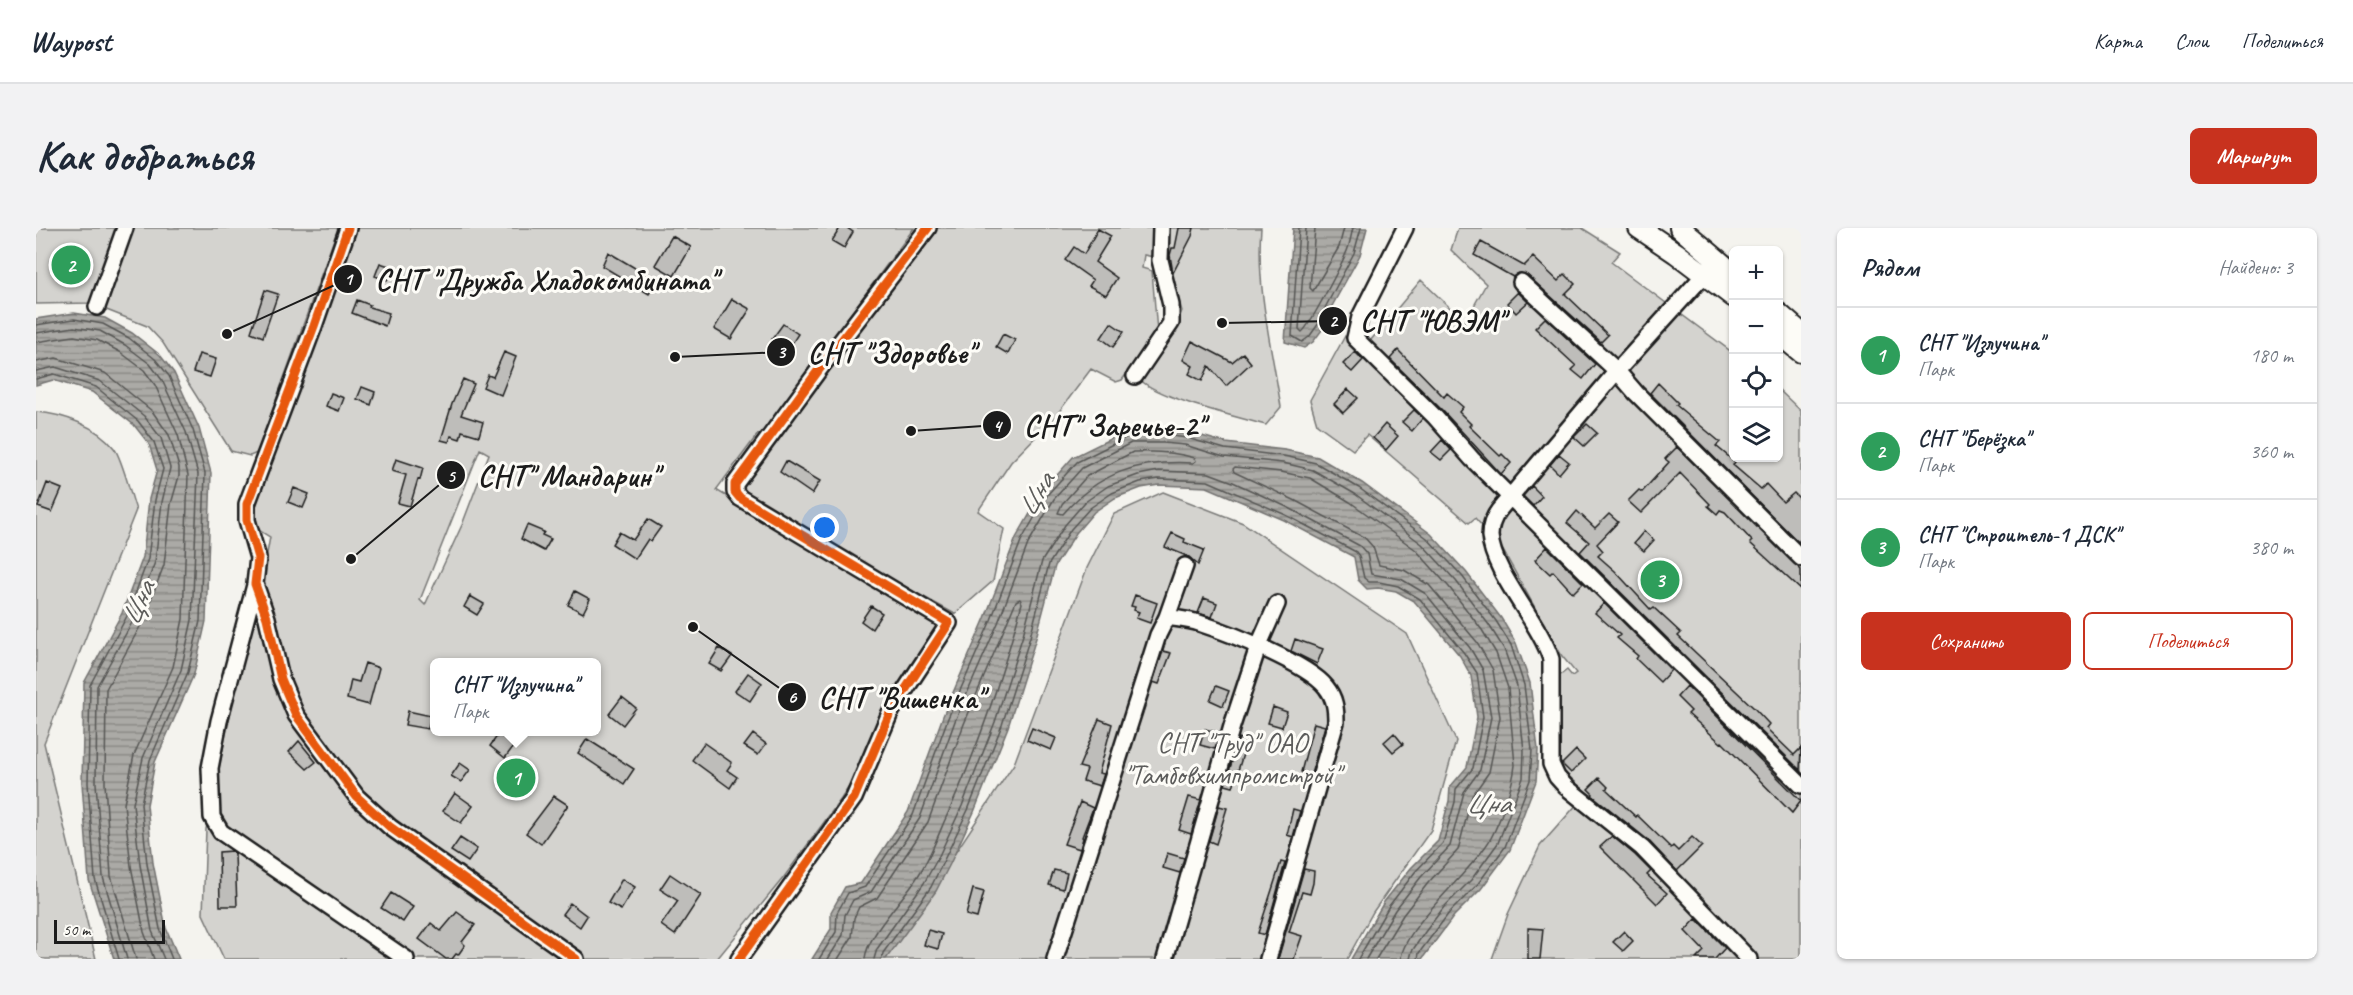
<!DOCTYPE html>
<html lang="ru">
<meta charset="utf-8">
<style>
:root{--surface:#fff;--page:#f2f2f3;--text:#1f2937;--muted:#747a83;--line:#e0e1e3;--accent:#c8321e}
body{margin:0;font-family:Caveat,sans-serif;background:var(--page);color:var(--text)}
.controls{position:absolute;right:18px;top:18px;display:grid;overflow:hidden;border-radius:9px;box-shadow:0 2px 4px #0004}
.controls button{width:54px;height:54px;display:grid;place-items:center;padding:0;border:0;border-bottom:2px solid var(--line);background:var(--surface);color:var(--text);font:30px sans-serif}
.scale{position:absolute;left:18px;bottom:15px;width:111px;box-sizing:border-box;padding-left:6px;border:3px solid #1c1c1c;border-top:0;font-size:16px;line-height:21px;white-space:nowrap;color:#1c1c1c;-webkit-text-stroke:4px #fdfcf7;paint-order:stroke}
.you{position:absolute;left:789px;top:300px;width:21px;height:21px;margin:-15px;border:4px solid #fff;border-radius:50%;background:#1a73e8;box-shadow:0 0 0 9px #1a73e833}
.badge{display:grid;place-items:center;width:39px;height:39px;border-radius:50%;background:var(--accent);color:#fff;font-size:20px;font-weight:700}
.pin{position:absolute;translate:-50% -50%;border:3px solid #fff;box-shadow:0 2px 6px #0006}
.popup{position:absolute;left:394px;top:430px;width:171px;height:78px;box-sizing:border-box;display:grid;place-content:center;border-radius:9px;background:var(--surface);filter:drop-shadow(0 2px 4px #0005);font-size:20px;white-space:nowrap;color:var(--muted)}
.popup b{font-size:22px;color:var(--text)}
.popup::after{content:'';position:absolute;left:50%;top:100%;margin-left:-12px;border:12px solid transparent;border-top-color:var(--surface)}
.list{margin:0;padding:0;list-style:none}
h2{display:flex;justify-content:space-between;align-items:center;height:78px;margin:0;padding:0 24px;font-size:26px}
h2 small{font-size:20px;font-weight:400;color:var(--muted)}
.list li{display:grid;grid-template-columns:39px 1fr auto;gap:18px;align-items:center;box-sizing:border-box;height:96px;padding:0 24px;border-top:2px solid var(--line)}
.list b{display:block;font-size:22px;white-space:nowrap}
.list p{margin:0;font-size:20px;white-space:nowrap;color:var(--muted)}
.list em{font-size:20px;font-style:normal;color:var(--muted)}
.actions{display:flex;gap:12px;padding:18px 24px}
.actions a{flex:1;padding:14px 0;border:2px solid var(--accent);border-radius:9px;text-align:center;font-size:21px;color:var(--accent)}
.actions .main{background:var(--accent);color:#fff}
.icon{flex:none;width:33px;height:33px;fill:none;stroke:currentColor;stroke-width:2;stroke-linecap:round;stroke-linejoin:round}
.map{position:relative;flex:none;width:1765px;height:731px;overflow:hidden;border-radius:9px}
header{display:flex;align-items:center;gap:36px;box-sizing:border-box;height:84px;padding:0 30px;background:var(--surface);border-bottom:2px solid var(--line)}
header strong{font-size:28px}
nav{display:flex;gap:33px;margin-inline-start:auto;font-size:21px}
.intro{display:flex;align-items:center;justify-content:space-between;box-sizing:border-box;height:144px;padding:0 36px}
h1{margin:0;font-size:42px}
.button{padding:15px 27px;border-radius:9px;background:var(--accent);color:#fff;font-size:21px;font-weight:700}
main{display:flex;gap:36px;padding:0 36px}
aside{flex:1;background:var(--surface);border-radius:9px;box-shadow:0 2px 4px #0004}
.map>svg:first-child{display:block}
.green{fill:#d4d3cf;stroke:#787876;stroke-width:1.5;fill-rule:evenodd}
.water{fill:url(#water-rules);stroke:#72716f;stroke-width:1.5}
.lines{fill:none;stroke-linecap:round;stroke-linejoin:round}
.shore{stroke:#555553;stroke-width:1.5}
.building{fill:#bebdba;stroke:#1c1c1c;stroke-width:1.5}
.minor-casing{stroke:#1c1c1c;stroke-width:20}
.major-casing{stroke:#1c1c1c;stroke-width:24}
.minor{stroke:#fdfcf7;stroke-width:15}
.major{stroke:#fdfcf7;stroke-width:20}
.cycleway-casing{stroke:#fdfcf7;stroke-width:13}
.cycleway{stroke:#e8590c;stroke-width:9}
.labels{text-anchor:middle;stroke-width:6;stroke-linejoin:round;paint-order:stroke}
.park-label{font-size:28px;fill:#5c5c5b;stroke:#fdfcf7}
.water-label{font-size:30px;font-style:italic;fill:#5c5c5a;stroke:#fdfcf7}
.leader{fill:none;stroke:#1c1c1c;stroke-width:2}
.callout-dot{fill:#1c1c1c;stroke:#fdfcf7;stroke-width:2}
.mark-label{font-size:18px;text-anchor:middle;font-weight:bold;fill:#fff}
.callout-label{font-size:30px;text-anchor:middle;font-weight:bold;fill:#1c1c1c;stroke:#fdfcf7;stroke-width:6;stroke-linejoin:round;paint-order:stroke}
</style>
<header>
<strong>Waypost</strong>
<nav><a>Карта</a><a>Слои</a><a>Поделиться</a></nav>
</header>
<div class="intro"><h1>Как добраться</h1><a class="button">Маршрут</a></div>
<main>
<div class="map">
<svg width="1765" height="731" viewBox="0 0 1765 731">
<defs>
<pattern id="water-rules" width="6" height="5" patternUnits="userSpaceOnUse" patternTransform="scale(1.5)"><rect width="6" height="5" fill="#abaaa6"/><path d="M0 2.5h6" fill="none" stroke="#8a8a86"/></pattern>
</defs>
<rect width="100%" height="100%" fill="#f4f3ee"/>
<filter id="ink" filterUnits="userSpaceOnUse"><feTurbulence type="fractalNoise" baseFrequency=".0167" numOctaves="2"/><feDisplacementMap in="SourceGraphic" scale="12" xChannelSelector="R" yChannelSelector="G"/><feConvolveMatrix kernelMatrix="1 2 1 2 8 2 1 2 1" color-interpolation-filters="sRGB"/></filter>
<g filter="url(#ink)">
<path class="green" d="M0 0H84L55 75 0 76Z
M92 0H302L221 225 214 228 195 223 127 115 111 98 63 79Z
M319 0H878L725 207 722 206 680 262 892 389 899 395 900 403 846 483 853 496 805 571 748 649 681 731H188L167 686 170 601 218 374 239 455 253 490 314 574 362 612 265 484 252 462 238 395 226 353 234 309 216 298 223 263ZM444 221 453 226 426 297 389 377 384 372ZM399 434H561V504H399Z
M900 0H1225C1220 60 1236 121 1245 179L1230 197C1201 189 1122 170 1103 151L1136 107 1146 83 1131 32 1108 27 1106 40 1116 43 1121 104 1086 152 1080 154 1055 141 1019 189 975 234 942 283 968 301 957 353 919 386 708 271 705 256Z
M1422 0H1546L1584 24 1575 34 1697 125 1698 230H1742L1743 162 1765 183V731H1456L1472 686 1504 618 1551 565 1523 539 1521 450 1531 442 1536 448 1540 445 1526 428 1465 319 1439 290 1433 295 1331 207 1317 222 1281 196 1274 172 1309 108 1324 125 1385 52 1429 94 1450 56 1415 22Z
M0 184C27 186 61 198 78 220 86 230 95 268 100 282L8 515 60 731H0Z
M1127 264 1207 295 1371 406 1420 513 1395 602 1337 684 1311 731H849L978 536 1051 340 1078 286Z"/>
<path class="water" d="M1257 0H1331L1324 27 1295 80 1289 98 1277 114 1268 120 1249 114Z
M38 85 69 90 96 105 124 127 138 145 163 200 175 245 170 393 158 446 119 534 111 577 117 635 130 700 143 731H78L53 652 46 555 48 455 86 385 107 329 113 271 121 242 113 216 98 197 56 164 17 152 0 157V91Z
M1128 201 1152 204 1190 215 1249 222 1282 229 1326 255 1395 306 1430 344 1465 390 1480 415 1494 455 1502 522 1500 553 1474 622 1445 661 1418 688 1386 731H1315L1348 674 1375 640 1402 613 1413 573 1414 559 1431 539 1441 489 1435 448 1424 428 1379 374 1360 363 1342 360 1331 361 1322 352 1318 329 1248 292 1171 259 1123 257 1105 260 1079 270 1058 284 1040 305 1019 338 1000 410 972 499 938 584 914 636 900 663 850 731H776L795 701V684L809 659 825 655 872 584 907 488 949 390 980 310 1007 263 1037 229 1092 202Z"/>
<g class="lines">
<path class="shore" d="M1263 0 1256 108 1266 114 1273 109 1283 95 1290 78 1318 25 1325 0
M1270 0 1263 101 1266 104C1274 98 1306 35 1311 23 1314 16 1315 7 1317 0
M1279 0 1274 60 1277 63 1303 19 1308 0
M0 97 38 91 67 96 93 110 119 131 133 148 157 202 169 245 164 393 152 444 114 532 105 576 111 636 124 701 136 731
M0 105 38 99 64 103 89 117 114 136 126 152 150 204 162 246 156 392 145 442 107 530 97 576 104 637 116 703 128 731
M0 114 38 108 61 112 84 124 108 142 119 157 142 207 152 247 147 391 137 439 98 527 88 576 95 638 108 704 118 731
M0 134 20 130 69 145 116 183 133 207 143 239V248L135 276 128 337 106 395 70 461 69 555 75 648 100 731
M0 143 19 139 64 153 108 188 125 210 134 240 126 274 119 334 98 391 61 458 60 555 67 649 91 731
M0 151 18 146 60 159 102 193 118 214 127 241 119 272 112 331 91 388 54 457 52 555 59 651 83 731
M1097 224C1118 223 1139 224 1159 230L1160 233 1157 235C1103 232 1063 244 1027 286L1022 285 1026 276 1051 248Z
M783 731 800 704 801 685 812 665 829 659 877 587 912 490 955 392 985 313 1012 266 1041 234 1093 208 1128 207 1151 210 1189 221 1248 228 1280 235 1323 260 1391 310 1426 348 1460 393 1475 417 1488 457 1496 522 1494 552 1469 619 1441 657 1413 685 1383 725 1382 731
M792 731 807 707 809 687 817 672 835 664 884 590 919 493 962 395 992 316 1018 271 1046 240 1095 215H1127L1149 217 1188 229 1247 235 1277 242 1319 266 1386 316 1420 353 1453 397 1468 421 1481 458 1488 523 1487 550 1462 615 1435 652 1408 679 1389 704 1376 723 1374 731
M802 731 816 709 818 690 823 679 841 670 892 594 928 496 980 373 984 371 986 375C966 449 941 524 908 594 900 613 892 634 880 651 867 671 830 709 829 731
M838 731 841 721 888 655 902 630 926 578 959 494 987 407 1006 333 1029 297 1049 274 1072 258 1102 247 1123 243 1173 245 1197 254 1253 280 1324 318 1331 326 1335 346 1365 351 1390 366 1434 420 1447 442 1455 489 1444 542 1428 564 1414 618 1385 649 1359 682 1330 731
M846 731 847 725 895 659 932 582 966 497 994 409 1013 336 1035 301 1054 280 1076 265 1104 254 1123 251 1172 253 1250 287 1320 324 1323 328 1328 350 1333 354H1343L1362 358 1384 371 1428 425 1441 445 1447 489 1437 540 1420 561 1419 574 1407 615 1379 644 1353 678 1322 731
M1340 731 1367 687 1392 655 1422 622 1436 568 1453 544 1464 489 1457 442 1441 414 1393 357 1368 342 1343 337 1337 319 1329 310 1258 272 1198 244 1197 241 1199 239 1245 244 1274 250 1314 274 1380 322 1413 359 1446 402 1460 425 1472 460 1479 537C1477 558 1465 591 1455 610 1437 643 1367 699 1365 731"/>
</g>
<path class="building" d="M804 0H811L817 4 808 20 796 13Z
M1143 0H1158L1156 8 1137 45 1134 27 1136 20H1139Z
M1062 1 1075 8 1059 34 1081 50 1070 67 1053 58 1057 52 1029 32 1038 19 1048 26Z
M636 8 655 19 638 48 619 37Z
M1445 14 1488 38 1497 29 1522 53 1529 46 1539 56 1529 66 1572 107 1565 114 1491 47 1483 45 1477 49 1438 27Z
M572 24 621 53 613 66 566 38Z
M344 35 356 39 351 52 339 48Z
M229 62 242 66 227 109 215 104Z
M1482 64 1492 74 1480 85 1471 75Z
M696 71 714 81 695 111 678 101Z
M321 72 334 77 333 79 353 85 349 98 316 85Z
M1509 90 1559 136 1547 151 1536 142 1540 138 1499 100Z
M1075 95 1088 104 1077 119 1065 110Z
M747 96 762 106 755 117 751 114 748 119 736 111Z
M967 106 979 112 972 126 960 119Z
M1156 113 1196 134 1207 125 1215 135 1190 158 1173 138 1166 153 1153 146 1157 138 1147 132Z
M1362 122 1408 169 1411 165 1427 179 1423 184 1435 196 1433 198 1464 228 1466 226 1475 235 1465 246 1406 182 1354 131Z
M468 124 480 129 465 167 447 159 452 147 457 149Z
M1319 124 1327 132 1316 144 1307 136Z
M163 126 180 131 174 149 157 144Z
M427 151 438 156 425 187 447 194 443 208 426 203 424 211 415 208 413 214 405 212 416 176Z
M1622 155 1642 175 1640 177 1684 214 1680 218 1699 234 1697 237 1725 261 1730 256 1747 274 1758 265 1765 272V311L1762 314 1614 165Z
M326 159 339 164 335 177 321 171Z
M1312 161 1322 170 1307 185 1298 176Z
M295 165 308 170 303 183 290 178Z
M1378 182 1387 190 1376 203 1366 194Z
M1349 196 1362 208 1350 222 1337 210Z
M1551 196 1561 205 1548 218 1538 209Z
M1406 212 1415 222 1405 232 1395 224Z
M1641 219 1765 342V362L1714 315 1716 313 1689 284 1684 282 1681 286 1672 278 1674 276 1644 245 1605 285 1592 273 1603 262 1606 264 1633 234 1629 231Z
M1523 226 1533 234 1523 246 1514 237Z
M360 231 387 240 384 252 382 251 374 278 362 275 370 247 356 243Z
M750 233 784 253 776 266 744 244Z
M11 255 26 261 16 284 2 279Z
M1496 258 1506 268 1497 278 1487 268Z
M258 260 273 266 267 280 252 274Z
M1541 283 1559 300 1573 286 1582 294 1561 316 1567 323 1562 328 1579 343 1615 382 1618 380 1645 405 1642 408 1718 480 1733 496 1730 500 1758 527 1765 520 1764 542 1544 324 1553 314 1531 295Z
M612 291 625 299 615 313 612 311 599 331 576 316 583 304 597 312Z
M491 297 508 304 506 307 515 311 508 323 485 311Z
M1608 303 1618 312 1608 323 1598 315Z
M1136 305 1149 311 1148 314 1168 322 1162 337 1153 329 1129 319Z
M1511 319 1547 355 1537 365 1517 343 1514 346 1499 332Z
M539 363 554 371 547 385 532 377Z
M1099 367 1121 375 1114 395 1100 390 1103 384 1098 382 1099 379 1095 378Z
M434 368 448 376 441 387 428 379Z
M1168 370 1181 375 1176 389 1162 385Z
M1568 375 1635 442 1624 454 1600 431 1602 428 1581 410 1584 407 1559 385Z
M835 378 846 385 836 401 825 393Z
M1259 411 1287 421 1281 436 1255 423Z
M683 420 696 428 685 443 673 436Z
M1127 423 1135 425 1123 456 1117 454Z
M329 435 343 440 333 477 311 471 315 452 323 454Z
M712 445 726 455 714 473 699 463Z
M1180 458 1193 463 1187 478 1174 472Z
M1651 458 1765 573 1756 585 1686 514 1685 515 1652 486 1655 483 1641 469Z
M586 469 600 480 587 497 573 486Z
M1237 479 1251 484 1246 499 1232 495Z
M372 483 395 488 392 501 369 497Z
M1063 491 1076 496 1063 545 1068 546 1064 558 1047 553 1051 541 1043 539Z
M1278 495 1289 498 1275 546 1265 544Z
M996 500 1020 510 1015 522 991 512Z
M1169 501 1184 505 1179 521 1164 517Z
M464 504 480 515 469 530 454 518Z
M1358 505 1367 516 1357 524 1348 514Z
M717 506 730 516 722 527 708 518Z
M1203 510 1211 513 1197 559 1189 557Z
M551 511 598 541 588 556 542 525Z
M263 513 280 534 271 541 253 524Z
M668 515 696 535 691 542 701 549 694 560 656 532Z
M1540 522 1549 531 1535 545 1526 536Z
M424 535 434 542 425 554 415 548Z
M1563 550 1572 559 1570 561 1600 589 1601 587 1635 620 1637 618 1642 623 1656 609 1666 618 1641 643 1612 612 1556 567 1557 566 1552 561Z
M419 565 437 578 425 595 407 583Z
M518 568 532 577 505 616 490 605Z
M1153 569 1165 572 1155 606 1143 602Z
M1044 574 1057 580 1046 609 1047 610 1044 621 1028 616Z
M1183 578 1191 580 1180 616 1173 613Z
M1257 581 1264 583 1257 609 1251 607Z
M1576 608 1599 627 1615 643 1611 647 1631 665 1621 676 1564 619Z
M424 610 441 621 432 634 415 623Z
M196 623 199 626 201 678H184L183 624Z
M1131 625 1148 630 1144 645 1127 640Z
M1245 634 1249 635 1229 707 1222 705Z
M1268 641 1278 643 1277 655 1274 666 1266 664 1253 704 1266 708 1258 731H1242Z
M1018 642 1031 645 1027 661 1013 657Z
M634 646 665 667 639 707 625 697 642 673 624 661Z
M586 651 599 659 585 682 572 675Z
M937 661 948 664 941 690 930 687Z
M355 665 377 679 367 694 345 680Z
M534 675 551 688 544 699 526 686Z
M421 684 439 697 426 714 429 717 422 727 420 726 416 731H410L383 711 395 695 405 703Z
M1660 691 1689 720 1679 731H1660L1668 723 1649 703Z
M1492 700 1507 701 1504 731H1492Z
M892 702 906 706 902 721 888 717Z
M1588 703 1597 713 1587 723 1577 714Z"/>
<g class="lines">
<g class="minor-casing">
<path id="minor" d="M312 0 278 98 211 276V292L222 330 219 356 231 390 245 451 260 487 321 569 354 599 540 731
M1369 0 1324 89 1319 110 1399 189 1436 231 1765 557
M1668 47 1581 143 1463 282C1457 290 1454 298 1454 308 1457 346 1503 393 1515 431V536L1521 549 1530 559 1606 620 1713 731
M1485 54 1581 143 1600 165 1765 330
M61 79 89 0
M1099 148 1135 95V77L1124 32 1125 0
M219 357 183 493 174 540 176 589 185 604 370 731
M1131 389 1149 338
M703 731 818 570 854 485 913 395 704 270 699 264V256L782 143 892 0
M1019 731 1122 407 1131 389C1142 391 1153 392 1163 395 1194 405 1272 436 1290 459 1299 470 1300 481 1300 494L1232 731
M1129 731 1196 498 1222 419 1241 376"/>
</g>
<g class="major-casing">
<path id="major" d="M1603 0 1640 25 1698 69
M1644 0 1698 46
M1742 85 1765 105
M1742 105 1765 124"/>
</g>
<use href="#minor" class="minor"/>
<use href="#major" class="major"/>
<g class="cycleway-casing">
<path id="cycleway" d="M312 0 278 98 211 276V292L222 330 219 356 231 390 245 451 260 487 321 569 354 599 540 731
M703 731 818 570 854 485 913 395 704 270 699 264V256L782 143 892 0"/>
</g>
<use href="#cycleway" class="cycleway"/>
</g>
</g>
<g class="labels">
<g class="park-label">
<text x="1196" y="524">СНТ "Труд" ОАО<tspan x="1196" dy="32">"Тамбовхимпромстрой"</tspan></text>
</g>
<g class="water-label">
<text transform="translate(999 266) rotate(-59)" y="10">Цна</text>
<text transform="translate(101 375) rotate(-66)" y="10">Цна</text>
<text x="1452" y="585">Цна</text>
</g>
</g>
<path class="leader" d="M191 106L312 51M1186 95L1297 93M639 129L745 124M875 203L961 197M315 331L415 247M657 399L756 469"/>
<g class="callout-dot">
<circle cx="191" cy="106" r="6"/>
<circle cx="1186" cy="95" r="6"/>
<circle cx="639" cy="129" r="6"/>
<circle cx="875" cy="203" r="6"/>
<circle cx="315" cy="331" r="6"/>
<circle cx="657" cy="399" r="6"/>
<circle cx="312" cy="51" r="15"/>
<circle cx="1297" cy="93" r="15"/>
<circle cx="745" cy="124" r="15"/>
<circle cx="961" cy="197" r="15"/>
<circle cx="415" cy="247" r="15"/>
<circle cx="756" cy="469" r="15"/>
</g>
<g class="mark-label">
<text x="312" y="57">1</text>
<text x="1297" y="99">2</text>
<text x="745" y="130">3</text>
<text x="961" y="204">4</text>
<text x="415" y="254">5</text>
<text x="756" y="475">6</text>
</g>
<g class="callout-label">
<text x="510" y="62">СНТ "Дружба Хладокомбината"</text>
<text x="1396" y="103">СНТ "ЮВЭМ"</text>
<text x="855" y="135">СНТ "Здоровье"</text>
<text x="1078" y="208">СНТ" Заречье-2"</text>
<text x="532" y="258">СНТ" Мандарин"</text>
<text x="865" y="480">СНТ "Вишенка"</text>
</g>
</svg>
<div class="controls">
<button>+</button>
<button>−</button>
<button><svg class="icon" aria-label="locate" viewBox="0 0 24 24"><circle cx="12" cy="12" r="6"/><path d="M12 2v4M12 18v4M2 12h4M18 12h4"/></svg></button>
<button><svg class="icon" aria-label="layers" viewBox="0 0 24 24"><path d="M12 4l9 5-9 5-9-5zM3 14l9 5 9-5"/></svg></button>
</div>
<div class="scale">50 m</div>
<div class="you"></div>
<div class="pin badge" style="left:480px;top:550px;background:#2e9e5b">1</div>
<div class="popup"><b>СНТ &quot;Излучина&quot;</b>Парк</div>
<div class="pin badge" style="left:35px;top:37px;background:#2e9e5b">2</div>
<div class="pin badge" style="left:1624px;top:352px;background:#2e9e5b">3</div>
</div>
<aside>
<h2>Рядом<small>Найдено: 3</small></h2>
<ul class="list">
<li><span class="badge" style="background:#2e9e5b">1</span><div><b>СНТ &quot;Излучина&quot;</b><p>Парк</p></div><em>180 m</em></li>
<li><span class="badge" style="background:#2e9e5b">2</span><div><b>СНТ &quot;Берёзка&quot;</b><p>Парк</p></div><em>360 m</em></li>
<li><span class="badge" style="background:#2e9e5b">3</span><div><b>СНТ &quot;Строитель-1 ДСК&quot;</b><p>Парк</p></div><em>380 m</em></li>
</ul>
<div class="actions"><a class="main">Сохранить</a><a>Поделиться</a></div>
</aside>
</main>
